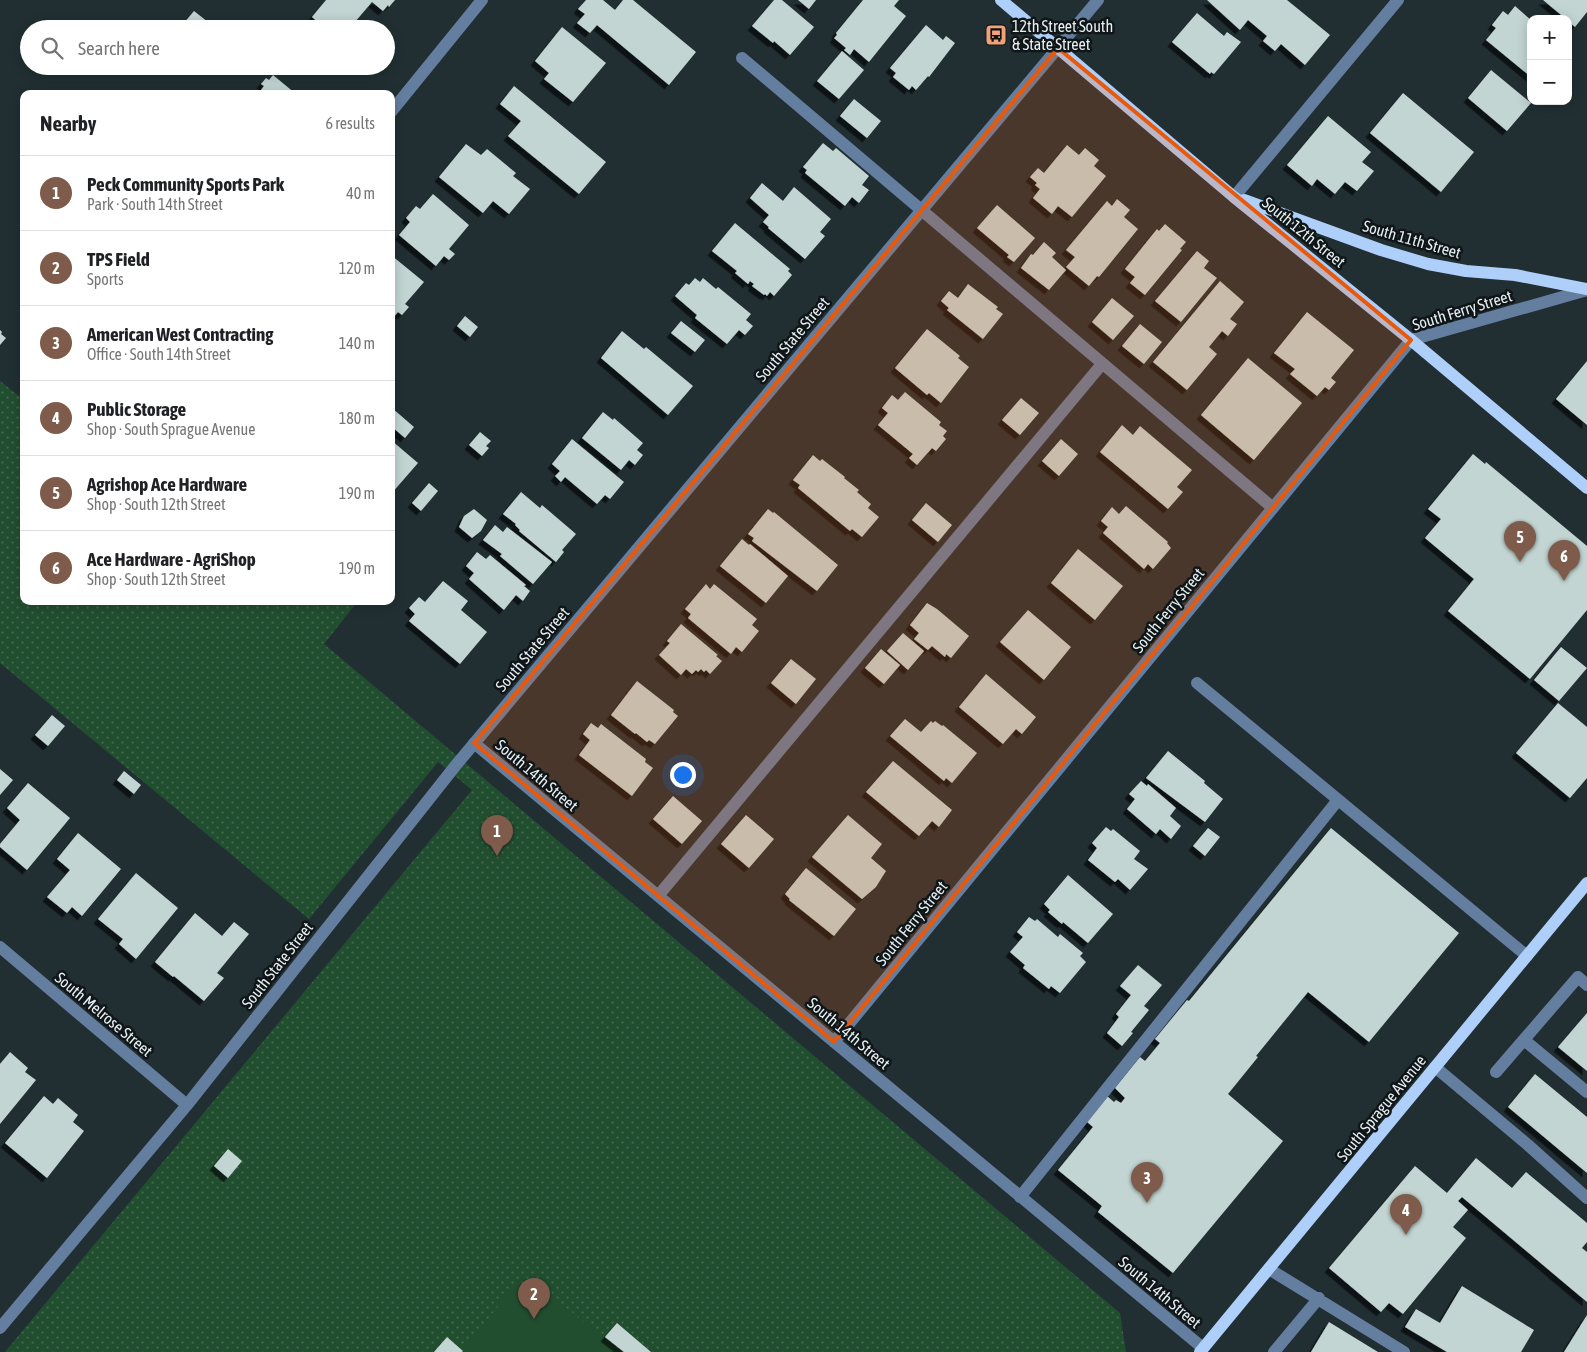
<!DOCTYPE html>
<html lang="en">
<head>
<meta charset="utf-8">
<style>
	body { margin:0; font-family:"Asap Condensed",sans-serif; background:#f2f2f2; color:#202124 }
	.controls { position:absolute; right:15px; top:15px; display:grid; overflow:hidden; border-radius:10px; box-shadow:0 2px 12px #0003 }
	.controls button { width:45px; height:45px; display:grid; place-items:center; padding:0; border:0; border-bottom:1px solid #e0e0e0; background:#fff; color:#202124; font:25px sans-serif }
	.you { position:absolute; left:682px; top:774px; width:18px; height:18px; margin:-12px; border:4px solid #fff; border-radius:50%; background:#1a73e8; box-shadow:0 0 0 8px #1a73e833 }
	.badge { display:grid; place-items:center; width:32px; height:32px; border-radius:50%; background:#7e5b4a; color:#fff; font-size:16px; font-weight:700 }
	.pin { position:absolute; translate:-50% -41px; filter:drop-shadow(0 1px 2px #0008) }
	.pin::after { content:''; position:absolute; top:26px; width:18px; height:15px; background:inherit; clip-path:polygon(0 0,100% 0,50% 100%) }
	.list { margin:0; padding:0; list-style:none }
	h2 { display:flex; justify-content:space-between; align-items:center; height:65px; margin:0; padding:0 20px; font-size:21px }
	h2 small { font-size:16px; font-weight:400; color:#757577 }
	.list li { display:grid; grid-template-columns:32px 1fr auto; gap:15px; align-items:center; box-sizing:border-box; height:75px; padding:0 20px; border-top:1px solid #e0e0e0 }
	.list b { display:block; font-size:19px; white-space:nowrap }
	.list p { margin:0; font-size:16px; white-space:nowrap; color:#757577 }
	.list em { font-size:16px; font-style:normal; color:#757577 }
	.icon { flex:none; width:28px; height:28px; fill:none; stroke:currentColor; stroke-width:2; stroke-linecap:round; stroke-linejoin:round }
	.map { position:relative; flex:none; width:1587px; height:1352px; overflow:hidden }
	.search { position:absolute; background:#fff; box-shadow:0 2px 12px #0003; left:20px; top:20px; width:375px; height:55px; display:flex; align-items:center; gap:12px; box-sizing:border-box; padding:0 18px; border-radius:28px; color:#757577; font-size:19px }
	.panel { position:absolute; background:#fff; box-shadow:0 2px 12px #0003; left:20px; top:90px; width:375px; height:515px; border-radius:10px }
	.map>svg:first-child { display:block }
	.park { fill:url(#park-dots) }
	.pitch { fill:#224e30 }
	.building { fill:#c2d5d2; filter:url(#shadow) }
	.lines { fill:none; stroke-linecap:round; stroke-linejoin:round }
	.minor { stroke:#647e9f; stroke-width:12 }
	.major { stroke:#aecff9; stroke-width:12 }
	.marked { fill:#e8590c; fill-opacity:0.2; stroke:#e8590c; stroke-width:4; stroke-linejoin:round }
	.labels { text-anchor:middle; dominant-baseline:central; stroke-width:5; stroke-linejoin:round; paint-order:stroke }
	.poi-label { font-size:16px; fill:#e6eff2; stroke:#101618; text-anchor:start }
	.street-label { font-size:16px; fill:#e6eff2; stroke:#101618 }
</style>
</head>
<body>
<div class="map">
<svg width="1587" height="1352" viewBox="0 0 1587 1352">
	<defs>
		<pattern id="park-dots" width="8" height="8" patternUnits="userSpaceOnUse" patternTransform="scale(1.25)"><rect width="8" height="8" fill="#224e30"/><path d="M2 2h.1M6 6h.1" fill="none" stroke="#42684e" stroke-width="1.8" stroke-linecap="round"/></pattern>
		<filter id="shadow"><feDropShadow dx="-4.5" dy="4.5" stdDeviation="0" flood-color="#0009"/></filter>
	</defs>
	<rect width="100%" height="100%" fill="#212f33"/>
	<!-- park -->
	<path class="park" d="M0 381 24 400V601H358L324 644 1120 1313 1126 1352H5L472 790 438 762 309 919 0 663Z"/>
	<!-- pitch -->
	<path class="pitch" d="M515 1286H540L619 1352H461Z"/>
	<!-- building -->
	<path class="building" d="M326 0H395L389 7 388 5 383 11 372 2 349 29H325L312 17Z
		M586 0H603L615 10 623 0H633L696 52 669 85 597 25 590 33 577 23 585 14 578 9Z
		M774 0H782L814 27 790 55 774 41 773 43 752 26Z
		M798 0H816L809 9Z
		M863 0H899L894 6 906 16 869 62 854 49 850 55 844 50 846 48 834 38 837 35 836 33Z
		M1207 0H1287L1330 35 1305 65 1281 44 1275 51 1263 41 1267 36 1248 20 1240 30Z
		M1543 0H1587V12L1575 27 1568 21V19H1566Z
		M1515 6 1531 20V77L1486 40 1496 28 1492 25 1503 11 1508 15Z
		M194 11 208 22 202 29H179Z
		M1197 13 1224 36 1227 32 1241 42 1214 74 1211 72 1210 74 1172 42Z
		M926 25 943 40 946 36 955 43 929 77 928 76 916 90 912 86 909 90 893 77 896 73 890 68Z
		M562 27 606 63 573 102 544 79 549 73 535 61Z
		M842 51 864 70 839 99 817 81Z
		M1491 70 1531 103 1507 131 1468 98Z
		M273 75 296 94H258L264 86 261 84 266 78 269 80Z
		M514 86 606 162 579 194 508 136 521 121 500 104Z
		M1403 93 1474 152 1441 192 1370 133Z
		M854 99 881 121 867 138 840 116Z
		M1328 116 1371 152 1362 162 1374 171 1357 191 1345 182 1335 194 1317 179 1312 186 1287 165Z
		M823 143 833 151 836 148 869 176 862 185 869 190 859 203 852 197 845 206 805 173 807 170 803 167Z
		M466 144 481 155 487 149 516 173 513 176 530 189 509 214 493 201 483 213 439 177Z
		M1067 145 1079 155 1085 148 1099 160 1094 166 1106 176 1072 217 1058 206 1052 214 1033 198 1040 189 1035 185 1037 183 1030 177 1038 168 1044 173Z
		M762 183 783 201 794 187 831 219 820 232 825 236 805 259 768 228 769 227 763 222 769 215 750 198Z
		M433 194 469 225 449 249 455 254 449 260 444 256 436 266 399 235 410 222 406 218 416 206 420 209Z
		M1117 199 1130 210 1124 217 1138 229 1099 277 1097 276 1089 286 1066 267 1075 257 1066 250 1107 201 1112 206Z
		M997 205 1035 238 1014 262 1007 257 1009 255 977 228Z
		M735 223 790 269 788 271 792 275 774 296 770 292 767 296 765 294 764 295 752 286 754 284 750 281 748 284 735 273 737 271 712 251Z
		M1165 224 1186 242 1180 249 1182 250 1145 295 1130 283 1135 277 1125 269 1157 229 1159 231Z
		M1044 242 1056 253 1052 257 1066 270 1049 290 1021 268 1031 254 1033 255Z
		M1197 251 1209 261 1204 268 1217 278 1181 322 1155 301Z
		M391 255 424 282 405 304 409 307 402 315 398 312 392 319Z
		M695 278 700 282 703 278 716 289 718 287 751 314 746 320 753 326 745 335 739 330 727 344 695 318 697 315 675 296 686 283 689 285Z
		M1220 281 1244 302 1230 319 1237 324 1228 336 1222 331 1209 347 1217 354 1187 390 1153 362Z
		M968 284 998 307 996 309 1003 314 983 339 947 310 949 308 941 301 949 291 958 298Z
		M1112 298 1134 316 1113 340 1092 322Z
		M1307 312 1354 350 1331 378 1336 382 1329 390 1325 387 1317 396 1290 374 1295 369 1274 353Z
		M465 316 478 327 470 337 457 326Z
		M681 321 705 340 695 352 671 333Z
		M1140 324 1162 342 1144 364 1122 346Z
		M927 329 960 356 958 358 969 367 941 403 929 393 927 395 895 368Z
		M0 330 2 332 1 334 6 338 0 345Z
		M622 331 644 349 646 347 693 386 668 415 601 358Z
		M1248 358 1302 403 1254 460 1201 415Z
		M1587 361V425L1556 399Z
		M905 392 941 422 939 425 947 431 943 436 946 439 936 451 932 448 917 465 909 458 913 454 878 425 888 413 882 408 892 395 898 400Z
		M1021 398 1039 413 1020 435 1002 420Z
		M392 408 414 427 405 438 391 426Z
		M603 412 613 420 614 418 643 443 637 450 643 455 635 465 629 460 621 470 582 438Z
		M1122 425 1133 435 1140 426 1192 470 1177 487 1183 492 1168 509 1100 452Z
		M480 432 491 441 486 446 489 448 482 456 469 445Z
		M572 439 624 482 610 499 605 495 597 504 565 477 561 482 555 476 560 471 552 464Z
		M1061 439 1078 454 1059 476 1042 461Z
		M391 440 418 463 391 494Z
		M1473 454 1485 464 1486 462 1587 546V610L1530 679 1448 611 1474 579 1425 538 1441 519 1428 509Z
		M813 455 820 461 822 459 845 477 844 478 859 490 857 492 871 504 868 508 879 517 862 537 852 529 850 531 798 488 800 485 793 480Z
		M429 483 438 491 421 511 412 503Z
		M521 492 540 508 542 505 576 534 562 550 564 552 556 562 519 531 520 530 515 525 516 524 503 514Z
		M926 503 952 525 938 542 912 520Z
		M1126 506 1168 542 1167 543 1171 548 1153 569 1148 564 1144 569 1103 533 1108 527 1101 521 1112 507 1119 514Z
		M474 509 487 520 481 531 472 538 459 527 464 516Z
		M768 509 773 513 774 512 838 565 817 591 752 541 754 538 748 534Z
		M495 525 503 532 507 527 552 562 533 584 500 556 502 554 483 540Z
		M742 539 749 545 750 544 788 576 766 603 720 566Z
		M1078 549 1123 586 1095 620 1051 583Z
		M477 552 486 559 490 555 526 585 524 586 530 591 523 601 516 595 504 610 469 579 474 573 466 566Z
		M443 581 468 601 461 610 487 632 460 664 409 621 415 614 409 608 419 597 425 602Z
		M706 584 710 589 714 584 757 619 752 625 759 631 742 652 736 647 731 654 688 618 691 614 685 609Z
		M927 603 937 609 969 636 951 658 946 654 945 657 932 646 928 650 914 639 919 633 910 625Z
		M1028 610 1071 647 1044 680 1000 642Z
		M681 624 718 655 716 656 722 661 710 674 706 670 704 672 701 669 698 672 696 670 692 674 686 669 681 675 659 655 670 643 667 641Z
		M903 633 924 651 908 670 887 651Z
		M1561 647 1587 668 1559 701 1534 680Z
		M881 649 900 665 884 684 865 668Z
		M791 659 816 679 796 704 771 683Z
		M986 674 1036 717 1022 734 1016 729 1003 744 959 707Z
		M637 681 674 710 673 712 678 716 655 744 649 740 647 742 636 733 635 734 611 715Z
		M1558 703 1587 727V778L1570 798 1516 753Z
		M52 715 65 726 48 746 35 735Z
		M905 719 921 732 931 721 933 723 935 721 942 726 943 725 977 753 952 783 946 778 944 781 890 736Z
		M591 723 598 728 601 724 646 759 645 762 653 768 632 796 579 755 590 740 583 734Z
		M1168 751 1205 781 1204 783 1223 799 1205 822 1146 778Z
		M893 761 952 810 939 827 932 821 919 836 866 792Z
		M0 769 13 780 0 795Z
		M124 771 141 785 134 794 117 780Z
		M1141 781 1147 786 1148 784 1176 808 1170 816 1181 826 1171 839 1160 829 1156 834 1127 809 1135 799 1129 794Z
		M28 783 70 818 27 870 0 847V844L20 820 7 808Z
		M673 796 702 821 682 844 653 819Z
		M746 815 774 839 749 868 721 844Z
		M848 815 882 844 871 858 886 871 876 887 862 899 812 857Z
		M1106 827 1111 831 1113 829 1140 851 1134 859 1148 869 1130 890 1118 879 1115 882 1088 860 1097 848 1092 843Z
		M1208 828 1220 837 1205 856 1193 846Z
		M1331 828 1459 933 1369 1042 1308 992 1256 1056 1258 1057 1228 1094 1283 1141 1173 1273 1098 1212 1102 1206 1058 1170 1093 1127 1086 1121 1107 1096 1114 1102 1116 1100 1121 1103 1125 1098 1115 1088 1140 1057 1145 1061 1160 1043 1155 1039 1187 1000 1189 1001Z
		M78 833 121 869 82 916 72 907 67 913 47 897 70 870 57 859Z
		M806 868 856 909 834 936 789 900 790 899 785 894Z
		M136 873 178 908 136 959 119 944 123 939 98 919Z
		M1068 875 1113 914 1088 943 1063 922 1062 924 1048 912 1050 910 1044 904Z
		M195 913 222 936 234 922 249 934 217 973 224 978 204 1001 174 976 173 977 155 962Z
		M1029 917 1035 921 1037 919 1058 937 1060 934 1083 953 1080 956 1086 962 1060 993 1051 986 1049 989 1023 968 1025 965 1010 952 1023 937 1017 932Z
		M1138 965 1162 985 1144 1006 1149 1010 1131 1032 1133 1033 1122 1046 1107 1033 1119 1017 1116 1014 1131 995 1120 986Z
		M1587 1013V1071L1558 1047Z
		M10 1052 28 1068 25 1072 36 1080 0 1124V1064Z
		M1535 1074 1587 1117V1173L1508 1107Z
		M44 1096 53 1104 58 1098 78 1115 73 1122 84 1131 47 1178 5 1143Z
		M228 1149 242 1161 228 1178 214 1166Z
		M1476 1158 1512 1188 1526 1172 1587 1223V1242L1582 1248 1587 1252V1302L1462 1197 1458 1201 1468 1210 1453 1227 1466 1238 1403 1314 1389 1303 1381 1312 1329 1268 1415 1166 1447 1193Z
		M1462 1286 1534 1330 1521 1352H1447L1405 1327 1416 1309 1440 1323Z
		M1587 1315V1352H1564Z
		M1329 1322 1378 1352H1311Z
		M617 1323 651 1352H624L605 1337Z
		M447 1337 463 1351 462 1352H434Z"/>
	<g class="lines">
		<!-- minor -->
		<path class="minor" d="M742 58 1273 508
			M391 112 482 0
			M1234 197 1398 0
			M1197 683 1527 956
			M474 743 1203 1348
			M658 896 1102 364
			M0 947 187 1105
			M1524 1040 1587 1092
			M834 1042 1411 340 1587 290
			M1435 1067 1528 1145 1587 1198
			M1496 1072 1578 977 1587 985
			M1020 1197 1338 800
			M1269 1269 1404 1352
			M0 1328 187 1105 456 765 1098 0
			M1274 1352 1319 1298"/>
		<!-- major -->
		<path class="major" d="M1001 0 1234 197 1411 340 1587 488
			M1244 200 1381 250 1428 264 1466 271 1515 275 1587 289
			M1200 1352 1587 883"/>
	</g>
	<!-- marked area -->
	<path class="marked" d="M1058 48 1411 340 834 1042 474 743Z"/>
	<!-- icons -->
	<defs>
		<g id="bus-square" transform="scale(1.125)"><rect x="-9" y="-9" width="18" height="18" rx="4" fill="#f0a279" stroke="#101618"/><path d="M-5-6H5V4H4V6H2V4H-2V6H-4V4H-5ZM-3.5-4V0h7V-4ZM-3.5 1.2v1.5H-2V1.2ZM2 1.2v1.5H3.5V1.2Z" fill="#111"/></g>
	</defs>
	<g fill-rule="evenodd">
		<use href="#bus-square" x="996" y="35"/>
	</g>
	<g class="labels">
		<!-- poi labels -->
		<g class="poi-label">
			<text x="1012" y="26">12th Street South<tspan x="1012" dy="18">&amp; State Street</tspan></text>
		</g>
		<!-- street labels -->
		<g class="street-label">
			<text transform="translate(1304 232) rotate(39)">South 12th Street</text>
			<text transform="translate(1412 239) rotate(16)">South 11th Street</text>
			<text transform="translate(1462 310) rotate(-17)">South Ferry Street</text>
			<text transform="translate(792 339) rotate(-50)">South State Street</text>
			<text transform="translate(1168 610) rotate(-51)">South Ferry Street</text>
			<text transform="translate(532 649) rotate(-50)">South State Street</text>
			<text transform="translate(537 775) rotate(40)">South 14th Street</text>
			<text transform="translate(911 923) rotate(-51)">South Ferry Street</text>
			<text transform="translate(277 965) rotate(-52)">South State Street</text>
			<text transform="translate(104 1014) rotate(40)">South Melrose Street</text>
			<text transform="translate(849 1033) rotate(40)">South 14th Street</text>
			<text transform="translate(1381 1108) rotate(-51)">South Sprague Avenue</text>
			<text transform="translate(1160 1292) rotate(40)">South 14th Street</text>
		</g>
	</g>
</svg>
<div class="controls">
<button>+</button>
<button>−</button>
</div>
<div class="you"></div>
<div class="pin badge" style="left:497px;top:856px">1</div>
<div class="pin badge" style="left:534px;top:1319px">2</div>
<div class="pin badge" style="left:1147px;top:1203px">3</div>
<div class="pin badge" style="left:1406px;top:1235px">4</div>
<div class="pin badge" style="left:1520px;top:562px">5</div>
<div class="pin badge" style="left:1564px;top:581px">6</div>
<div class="search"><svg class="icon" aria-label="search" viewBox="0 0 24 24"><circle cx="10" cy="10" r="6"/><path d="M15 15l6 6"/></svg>Search here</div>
<section class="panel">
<h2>Nearby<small>6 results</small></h2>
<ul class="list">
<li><span class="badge">1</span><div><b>Peck Community Sports Park</b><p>Park · South 14th Street</p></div><em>40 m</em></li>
<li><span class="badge">2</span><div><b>TPS Field</b><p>Sports</p></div><em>120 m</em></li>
<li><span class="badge">3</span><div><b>American West Contracting</b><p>Office · South 14th Street</p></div><em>140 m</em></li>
<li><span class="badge">4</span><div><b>Public Storage</b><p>Shop · South Sprague Avenue</p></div><em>180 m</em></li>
<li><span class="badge">5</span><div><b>Agrishop Ace Hardware</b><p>Shop · South 12th Street</p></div><em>190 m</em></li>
<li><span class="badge">6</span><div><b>Ace Hardware - AgriShop</b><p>Shop · South 12th Street</p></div><em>190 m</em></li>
</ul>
</section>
</div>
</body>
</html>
